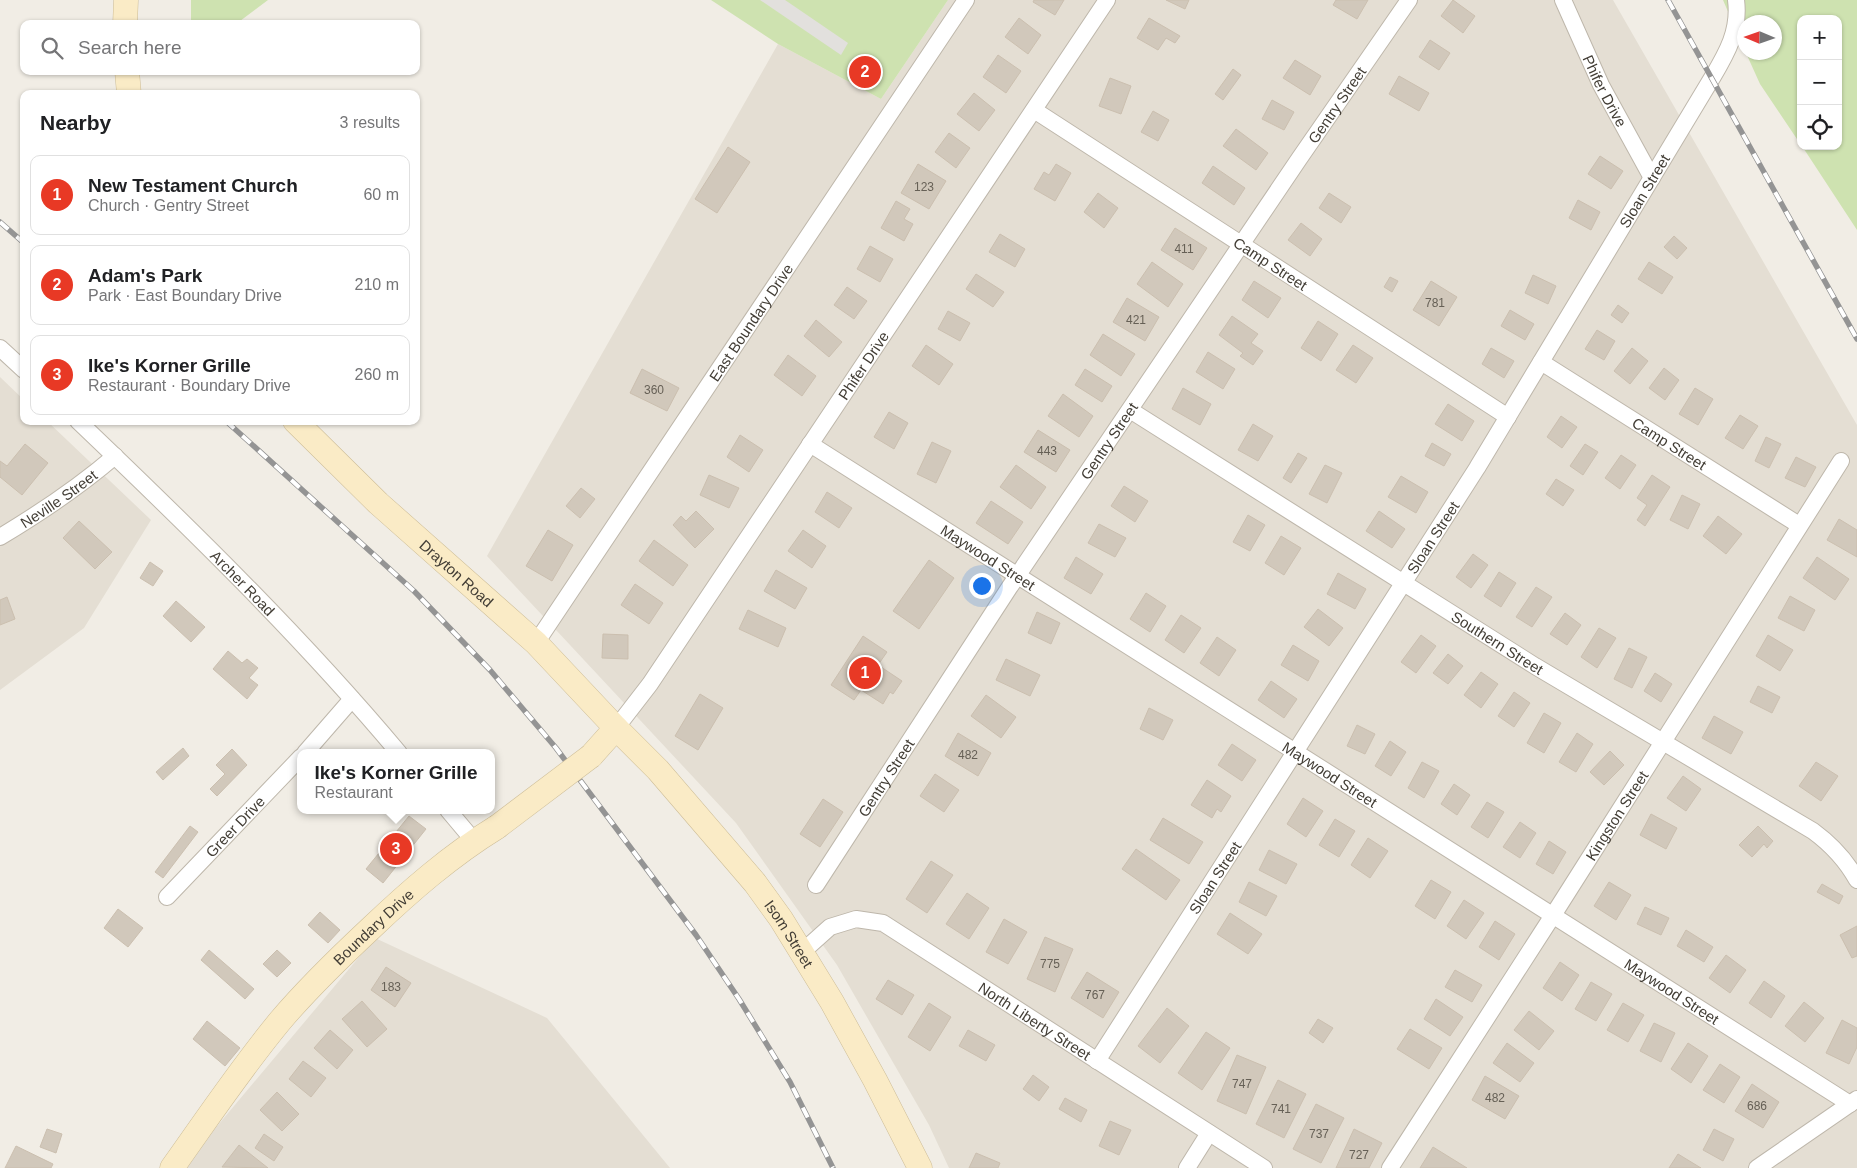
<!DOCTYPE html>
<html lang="en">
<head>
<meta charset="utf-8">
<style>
	body { margin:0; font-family:Arial,sans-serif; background:#f2f2f2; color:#202124 }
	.controls { position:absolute; right:15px; top:15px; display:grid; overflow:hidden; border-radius:10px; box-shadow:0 1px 4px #0004 }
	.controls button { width:45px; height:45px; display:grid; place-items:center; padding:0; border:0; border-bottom:1px solid #e0e0e0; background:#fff; color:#202124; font:25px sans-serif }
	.compass { position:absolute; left:1737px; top:15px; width:45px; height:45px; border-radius:50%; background:#fff; box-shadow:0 1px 4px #0004; rotate:272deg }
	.you { position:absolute; left:981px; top:585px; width:18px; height:18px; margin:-12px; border:4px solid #fff; border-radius:50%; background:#1a73e8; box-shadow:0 0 0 8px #1a73e833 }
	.badge { display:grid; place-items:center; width:32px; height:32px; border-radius:50%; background:#e83925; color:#fff; font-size:16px; font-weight:700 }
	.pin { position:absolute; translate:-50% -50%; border:2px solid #fff; box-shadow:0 1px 5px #0006 }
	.popup { position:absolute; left:297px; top:749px; width:198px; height:65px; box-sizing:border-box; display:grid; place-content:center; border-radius:10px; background:#fff; filter:drop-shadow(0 1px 4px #0005); font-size:16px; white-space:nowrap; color:#757577 }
	.popup b { font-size:19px; color:#202124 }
	.popup::after { content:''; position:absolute; left:50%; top:100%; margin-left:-10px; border:10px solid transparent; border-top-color:#fff }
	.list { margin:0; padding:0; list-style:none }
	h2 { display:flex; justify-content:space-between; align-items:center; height:65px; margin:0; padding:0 20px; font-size:21px }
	h2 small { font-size:16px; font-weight:400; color:#757577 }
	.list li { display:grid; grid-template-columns:32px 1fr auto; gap:15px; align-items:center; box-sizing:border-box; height:80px; margin:0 10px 10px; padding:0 10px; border:1px solid #e0e0e0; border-radius:10px }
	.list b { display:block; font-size:19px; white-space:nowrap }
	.list p { margin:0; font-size:16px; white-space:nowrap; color:#757577 }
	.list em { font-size:16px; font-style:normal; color:#757577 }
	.icon { flex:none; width:28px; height:28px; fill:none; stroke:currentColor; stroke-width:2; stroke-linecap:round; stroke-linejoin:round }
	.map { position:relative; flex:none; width:1857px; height:1168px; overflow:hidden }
	.search { position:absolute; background:#fff; box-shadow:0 1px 4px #0004; left:20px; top:20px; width:400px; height:55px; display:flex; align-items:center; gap:12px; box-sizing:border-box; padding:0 18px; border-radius:10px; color:#757577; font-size:19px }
	.panel { position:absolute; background:#fff; box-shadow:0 1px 4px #0004; left:20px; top:90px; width:400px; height:335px; border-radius:10px }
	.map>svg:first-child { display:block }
	.residential { fill:#e4ded3 }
	.green { fill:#cee2b0 }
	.parking { fill:#e2e0dd }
	.building { fill:#d1c8bb; stroke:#cbbfaf }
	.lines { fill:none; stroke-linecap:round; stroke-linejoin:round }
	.street-casing { stroke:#beb7ab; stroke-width:18 }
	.secondary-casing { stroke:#cdbd97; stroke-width:25 }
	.street { stroke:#fff; stroke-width:16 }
	.secondary { stroke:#faebc6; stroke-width:24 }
	.rail-casing { stroke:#949494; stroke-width:5.5 }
	.rail { stroke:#fff; stroke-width:4; stroke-dasharray:11; stroke-linecap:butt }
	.secondary-bridge-casing { stroke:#cdbd97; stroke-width:25; stroke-linecap:butt }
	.secondary-bridge { stroke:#faebc6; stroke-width:24 }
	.labels { text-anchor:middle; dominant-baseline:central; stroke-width:4.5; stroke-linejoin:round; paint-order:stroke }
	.number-label { font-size:12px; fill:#666056 }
	.street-label { font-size:15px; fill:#423d35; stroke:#fff }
</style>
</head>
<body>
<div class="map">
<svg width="1857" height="1168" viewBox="0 0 1857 1168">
	<rect width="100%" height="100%" fill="#f1ede5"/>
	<!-- residential -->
	<path class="residential" d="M948 0H1613L1857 425V1168H949L929 1125 837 965 736 823 487 556 778 44 881 99Z
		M0 377 24 400V421H47L151 520 84 628 0 690Z
		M375 938 547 1018 670 1168H182Z"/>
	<!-- green -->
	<path class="green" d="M191 0H268L236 24H191Z
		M711 0H948L881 99 778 44Z
		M1723 0H1857V230L1802 146H1838V19H1801V145L1760 84 1746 53 1774 52V22H1744V49Z"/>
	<!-- parking -->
	<path class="parking" d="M760 0H785L848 43 841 55Z"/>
	<!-- building -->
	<path class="building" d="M1034 0H1064L1055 15 1033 2Z
		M1166 0H1189L1185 9Z
		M1336 0H1368L1357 19 1333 5Z
		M1453 0 1475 16 1463 33 1441 16Z
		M1019 18 1041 35 1028 54 1005 37Z
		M1149 18 1180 36 1175 43 1166 38 1158 50 1137 38Z
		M1430 40 1450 53 1439 70 1419 57Z
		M998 55 1021 71 1006 93 983 77Z
		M1295 60 1321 76 1310 95 1283 78Z
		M1233 69 1241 75 1223 100 1215 94Z
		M1399 76 1429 93 1419 111 1389 94Z
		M1110 78 1131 86 1121 114 1099 106Z
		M974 93 995 110 979 131 957 114Z
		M1272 100 1294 112 1284 130 1262 119Z
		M1153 111 1169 120 1158 141 1141 132Z
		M1236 129 1268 153 1256 170 1223 146Z
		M949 133 970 148 956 168 935 152Z
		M728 147 750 162 717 213 695 199Z
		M1600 156 1623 171 1611 189 1588 174Z
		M918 164 946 181 929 209 901 193Z
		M1056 164 1071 173 1055 201 1034 189 1044 172 1049 175Z
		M1213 166 1245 188 1234 205 1202 183Z
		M1098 193 1118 208 1104 228 1084 212Z
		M1329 193 1351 207 1341 223 1319 208Z
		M1578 200 1600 212 1591 230 1569 218Z
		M896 201 910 209 904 219 913 224 904 241 881 228Z
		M1301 223 1322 239 1310 256 1288 240Z
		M1175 228 1207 248 1193 270 1161 250Z
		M1000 234 1025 249 1015 267 989 252Z
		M1674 236 1687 248 1677 259 1664 247Z
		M870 246 893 259 880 282 857 269Z
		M1152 262 1183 284 1168 307 1137 284Z
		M1649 262 1673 277 1662 294 1638 279Z
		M976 274 1004 292 993 307 966 289Z
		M1533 275 1556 286 1548 304 1525 293Z
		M1390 277 1398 281 1392 292 1384 287Z
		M1254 281 1281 298 1268 318 1242 300Z
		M1431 281 1457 297 1439 326 1413 310Z
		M847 287 867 301 854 319 834 305Z
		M1127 298 1159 317 1145 341 1113 322Z
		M1618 305 1629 313 1622 323 1611 315Z
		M1510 310 1534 324 1525 340 1501 326Z
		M948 311 970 323 960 341 938 329Z
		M1232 316 1258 334 1251 343 1263 351 1253 365 1240 356 1243 353 1219 335Z
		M816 320 842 342 829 357 804 336Z
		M1318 321 1338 334 1321 361 1301 348Z
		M1597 330 1615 341 1604 360 1585 349Z
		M1103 334 1135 354 1121 376 1090 355Z
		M926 345 953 364 939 385 912 366Z
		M1353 345 1373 358 1356 383 1336 370Z
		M1491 348 1514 361 1504 378 1482 364Z
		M1632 348 1648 361 1630 384 1614 371Z
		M1208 352 1235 369 1223 389 1196 372Z
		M788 355 816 376 802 396 774 375Z
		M1664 368 1679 380 1665 400 1649 388Z
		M642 369 679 388 667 411 630 393Z
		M1085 369 1112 386 1102 402 1075 385Z
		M1183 388 1211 404 1200 425 1172 409Z
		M1695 388 1713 399 1698 425 1679 414Z
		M1063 394 1093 416 1079 437 1048 416Z
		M1448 404 1474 421 1462 441 1435 424Z
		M889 412 908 423 894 449 874 437Z
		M1740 415 1758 426 1743 449 1725 438Z
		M1561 416 1577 427 1562 448 1547 437Z
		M1253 424 1273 436 1258 461 1238 450Z
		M1038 430 1070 450 1056 472 1024 452Z
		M740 435 763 450 749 472 727 457Z
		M1766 437 1781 444 1769 468 1755 461Z
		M932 442 951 451 936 483 917 474Z
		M1432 443 1451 454 1444 466 1425 456Z
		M25 444 48 463 22 495 0 477V461L7 466Z
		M1585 444 1598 452 1583 475 1570 466Z
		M1298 453 1307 458 1291 483 1283 478Z
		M1621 455 1636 465 1620 489 1605 478Z
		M1796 457 1816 467 1805 487 1785 478Z
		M1016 465 1046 487 1031 509 1000 487Z
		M1325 465 1342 473 1327 503 1309 494Z
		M709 475 739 488 729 508 700 495Z
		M1652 475 1670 487 1645 526 1637 520 1647 505 1637 498Z
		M1401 476 1428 492 1416 513 1388 497Z
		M1556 479 1574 490 1563 506 1546 494Z
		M1124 486 1148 501 1135 522 1111 506Z
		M581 488 595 499 580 518 566 506Z
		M827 492 852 508 839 528 815 512Z
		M1682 495 1700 504 1688 529 1670 520Z
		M991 501 1023 522 1008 544 976 523Z
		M696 511 714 529 695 548 673 525 681 516 686 521Z
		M1379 511 1405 529 1392 548 1366 531Z
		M1248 515 1265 525 1250 551 1233 542Z
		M1718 516 1742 534 1726 554 1703 536Z
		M1839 519 1857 530V557L1827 540Z
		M79 521 112 552 95 569 63 538Z
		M1099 524 1126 538 1115 557 1088 543Z
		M548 530 573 545 552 581 526 566Z
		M803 530 826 546 812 568 788 551Z
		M1281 536 1301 548 1284 575 1265 563Z
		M654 540 688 565 673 586 639 561Z
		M1473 554 1488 565 1471 588 1456 577Z
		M1076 557 1103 574 1091 594 1064 578Z
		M1817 557 1849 579 1835 600 1803 578Z
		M929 560 954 578 919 629 893 611Z
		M150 562 163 571 153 586 140 578Z
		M776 570 807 588 795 609 764 591Z
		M1499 572 1516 583 1501 607 1484 596Z
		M1338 573 1366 589 1355 609 1327 594Z
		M635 584 663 603 649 624 621 605Z
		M1536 587 1552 597 1532 627 1516 617Z
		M1146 593 1166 606 1150 632 1130 619Z
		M1790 596 1815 610 1804 631 1778 618Z
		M7 597 15 619 0 625V600Z
		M176 601 205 627 191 642 163 616Z
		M1318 609 1343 628 1329 646 1304 627Z
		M748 610 786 628 778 647 739 629Z
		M1037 612 1060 623 1051 644 1028 633Z
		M1565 613 1581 625 1567 645 1550 634Z
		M1181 615 1201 628 1184 653 1165 640Z
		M1599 628 1616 638 1597 668 1581 657Z
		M603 634 628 635V659L602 658Z
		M1421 635 1436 646 1416 673 1401 662Z
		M1768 635 1793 650 1780 671 1756 656Z
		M863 636 887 652 878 665 902 681 893 694 890 692 883 704 861 690 854 700 831 685Z
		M1217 637 1236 650 1219 676 1200 663Z
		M1293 645 1319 661 1308 681 1281 665Z
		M1629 648 1647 657 1632 688 1614 679Z
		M228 651 242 663 247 659 258 668 249 678 258 685 247 699 213 669Z
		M1448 654 1463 666 1448 684 1433 673Z
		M1006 659 1040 675 1030 696 996 680Z
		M1481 672 1498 684 1481 708 1464 695Z
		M1655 673 1672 684 1661 702 1644 691Z
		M1271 681 1297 699 1284 718 1258 700Z
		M1758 686 1780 697 1772 713 1750 702Z
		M1514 692 1530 703 1514 727 1498 716Z
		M700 694 723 708 698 750 675 736Z
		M986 695 1016 717 1001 738 971 716Z
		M1149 708 1173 720 1163 740 1140 729Z
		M1544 713 1561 723 1544 753 1527 743Z
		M1714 716 1743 732 1731 754 1702 738Z
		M1357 725 1375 734 1365 754 1347 746Z
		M958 733 991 753 978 776 945 756Z
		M1577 733 1593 744 1576 772 1559 762Z
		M1390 741 1406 752 1391 776 1375 766Z
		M1232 744 1256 760 1242 781 1218 765Z
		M183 748 189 756 163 780 156 772Z
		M232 749 247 765 217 796 210 789 225 774 216 765Z
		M1610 751 1624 765 1604 785 1590 772Z
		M1422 762 1439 771 1424 798 1408 788Z
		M1816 762 1838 776 1821 801 1799 786Z
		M935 774 959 790 944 812 920 796Z
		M1683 776 1701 789 1686 811 1667 798Z
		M1207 780 1231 796 1221 812 1217 809 1212 818 1191 805Z
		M1454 784 1470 795 1457 815 1441 804Z
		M1303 798 1323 811 1306 837 1287 824Z
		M823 799 843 812 820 847 800 834Z
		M1487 802 1504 812 1488 838 1471 827Z
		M1651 814 1677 828 1666 849 1640 835Z
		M409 816 426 829 383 883 366 869Z
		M1163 818 1203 842 1189 864 1150 840Z
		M1335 819 1355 831 1339 857 1319 845Z
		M1520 822 1536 833 1520 858 1503 847Z
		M190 826 198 832 163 878 155 872Z
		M1758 826 1773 841 1767 848 1764 844 1752 857 1739 845Z
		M1368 838 1388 851 1370 878 1351 865Z
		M1549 841 1566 852 1553 874 1536 864Z
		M1136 849 1180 880 1166 900 1122 869Z
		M1269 850 1297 864 1286 884 1259 870Z
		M931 861 953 875 927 913 906 899Z
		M1431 880 1451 892 1435 919 1415 906Z
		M1249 882 1277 896 1266 916 1239 902Z
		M1609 882 1631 895 1616 920 1594 906Z
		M1822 884 1843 896 1839 904 1817 892Z
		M967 893 989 908 969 939 946 924Z
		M1464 900 1484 913 1466 939 1447 926Z
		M1645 907 1669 918 1661 935 1637 924Z
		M118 909 143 928 128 947 104 928Z
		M320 912 340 930 328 943 308 925Z
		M1230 913 1262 934 1248 954 1217 934Z
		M1004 919 1027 932 1008 964 986 952Z
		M1495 921 1515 934 1499 960 1479 947Z
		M1857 926V956L1852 958 1840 935Z
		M1686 930 1713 947 1704 962 1677 946Z
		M1045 937 1073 949 1055 992 1027 979Z
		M209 950 254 989 245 999 201 960Z
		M277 950 291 963 277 977 263 964Z
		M1726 955 1746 970 1730 993 1709 978Z
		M1560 962 1579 975 1562 1001 1543 988Z
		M386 967 411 983 395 1007 371 990Z
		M1455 970 1482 985 1472 1002 1445 987Z
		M1087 972 1119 992 1103 1018 1071 998Z
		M888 980 914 995 902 1015 876 999Z
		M1764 981 1785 996 1771 1018 1749 1003Z
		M1591 982 1612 994 1596 1021 1575 1009Z
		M1436 999 1463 1017 1450 1036 1424 1019Z
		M362 1001 387 1029 367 1047 342 1019Z
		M1804 1002 1824 1018 1805 1042 1785 1026Z
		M929 1003 951 1017 930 1051 908 1037Z
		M1623 1003 1644 1015 1628 1042 1607 1030Z
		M1167 1008 1189 1026 1160 1063 1138 1046Z
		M1529 1011 1554 1031 1539 1050 1514 1030Z
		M1318 1019 1333 1028 1323 1043 1309 1033Z
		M1842 1020 1857 1028V1047L1849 1064 1826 1053Z
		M207 1021 240 1048 225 1066 193 1039Z
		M1654 1023 1675 1033 1661 1062 1640 1051Z
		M1410 1029 1442 1048 1429 1069 1397 1049Z
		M330 1030 353 1050 337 1069 314 1048Z
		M968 1030 995 1045 986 1061 959 1046Z
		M1206 1032 1230 1048 1202 1090 1178 1073Z
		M1507 1043 1534 1063 1520 1082 1493 1063Z
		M1688 1043 1708 1056 1691 1083 1671 1069Z
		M1237 1055 1266 1067 1246 1114 1217 1101Z
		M303 1061 326 1078 311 1097 289 1079Z
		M1720 1064 1740 1077 1724 1103 1703 1090Z
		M1033 1075 1049 1087 1039 1101 1023 1089Z
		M1485 1076 1519 1096 1505 1119 1472 1100Z
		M1278 1080 1306 1094 1284 1138 1256 1124Z
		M1752 1084 1779 1102 1763 1128 1735 1111Z
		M277 1092 299 1114 282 1131 260 1110Z
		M1065 1098 1087 1110 1081 1122 1059 1109Z
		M1316 1104 1344 1118 1321 1163 1293 1149Z
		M1110 1121 1131 1130 1119 1155 1099 1146Z
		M47 1129 62 1134 56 1153 40 1147Z
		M1354 1129 1382 1143 1369 1168H1336Z
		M1714 1129 1734 1139 1723 1161 1703 1150Z
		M264 1134 283 1147 274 1161 255 1148Z
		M239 1145 268 1168 222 1167Z
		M16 1146 53 1164 51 1168H5Z
		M1433 1147 1467 1168H1420Z
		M976 1153 1000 1163 998 1168H969Z
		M1678 1154 1701 1168H1669Z"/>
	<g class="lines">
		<!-- street casing -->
		<g class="street-casing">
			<g id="street">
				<path id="s1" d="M1563 0 1601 85 1652 178"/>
				<path id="s2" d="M1034 110 1508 417"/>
				<path d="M0 348 24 370"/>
				<path id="s3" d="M1541 362 1799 525"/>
				<path id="s4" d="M1130 410 1535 666 1813 831C1832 845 1846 860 1857 880"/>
				<path id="s5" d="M78 421C189 527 300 635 399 753"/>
				<path id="s6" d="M810 444 1850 1104"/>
				<path id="s7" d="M0 537C40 513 79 487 115 456"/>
				<path id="s8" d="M536 643 966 0"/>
				<path id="s9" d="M616 728 650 684 1107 0"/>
				<path d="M305 753 352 699"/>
				<path d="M448 810 474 841"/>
				<path id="s10" d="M816 885 1009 588 1299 159 1409 0"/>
				<path id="s11" d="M167 897 301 757"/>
				<path id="s12" d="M801 953 830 927 856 919 883 923 1264 1168"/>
				<path id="s13" d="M1097 1061 1477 468 1712 78C1727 53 1740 30 1736 0"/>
				<path d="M1187 1168 1209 1133"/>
				<path id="s14" d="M1390 1168 1557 909 1841 461"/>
				<path d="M1757 1168 1857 1099"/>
			</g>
		</g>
		<!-- secondary casing -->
		<g class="secondary-casing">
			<g id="secondary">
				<path d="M125 24 126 0"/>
				<path d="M127 71 129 94"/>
				<path id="s15" d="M295 421 378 503 536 643 616 728 658 770 755 883 781 919 832 1002 875 1080 920 1168"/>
				<path d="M591 756 616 728"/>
				<path id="s16" d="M172 1168C207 1119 241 1068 280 1021 308 988 339 958 370 929 410 891 450 856 497 827"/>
			</g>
		</g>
		<!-- street -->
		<use href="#street" class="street"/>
		<!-- secondary -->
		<use href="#secondary" class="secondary"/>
		<!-- rail casing -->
		<g class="rail-casing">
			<path id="rail" d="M1668 0 1857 339
				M0 222 24 243
				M226 421 414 591 490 670 556 748 696 935 739 999 790 1082 833 1168"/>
		</g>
		<!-- rail -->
		<use href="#rail" class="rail"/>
		<!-- secondary-bridge casing -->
		<g class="secondary-bridge-casing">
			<path id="secondary-bridge" d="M497 827 591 756"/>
		</g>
		<!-- secondary-bridge -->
		<use href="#secondary-bridge" class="secondary-bridge"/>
	</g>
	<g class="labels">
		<!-- number labels -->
		<g class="number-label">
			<text x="924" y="187">123</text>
			<text x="1184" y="249">411</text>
			<text x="1435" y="303">781</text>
			<text x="1136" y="320">421</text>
			<text x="654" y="390">360</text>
			<text x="1047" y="451">443</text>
			<text x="968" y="755">482</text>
			<text x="1050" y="964">775</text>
			<text x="391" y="987">183</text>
			<text x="1095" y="995">767</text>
			<text x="1242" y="1084">747</text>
			<text x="1495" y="1098">482</text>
			<text x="1757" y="1106">686</text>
			<text x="1281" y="1109">741</text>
			<text x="1319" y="1134">737</text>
			<text x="1359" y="1155">727</text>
		</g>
		<!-- street labels -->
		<g class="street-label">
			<text stroke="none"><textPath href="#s1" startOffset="100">Phifer Drive</textPath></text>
			<text stroke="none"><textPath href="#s10" startOffset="938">Gentry Street</textPath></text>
			<text stroke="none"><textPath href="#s13" startOffset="1028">Sloan Street</textPath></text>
			<text stroke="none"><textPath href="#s2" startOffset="282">Camp Street</textPath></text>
			<text stroke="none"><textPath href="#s8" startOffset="386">East Boundary Drive</textPath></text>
			<text stroke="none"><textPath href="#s9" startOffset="439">Phifer Drive</textPath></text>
			<text stroke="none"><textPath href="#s10" startOffset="532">Gentry Street</textPath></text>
			<text stroke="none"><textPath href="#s3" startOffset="152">Camp Street</textPath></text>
			<text stroke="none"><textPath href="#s7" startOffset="70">Neville Street</textPath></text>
			<text stroke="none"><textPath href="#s13" startOffset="622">Sloan Street</textPath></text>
			<text stroke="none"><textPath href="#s6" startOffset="211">Maywood Street</textPath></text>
			<text stroke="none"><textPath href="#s15" startOffset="222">Drayton Road</textPath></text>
			<text stroke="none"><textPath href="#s5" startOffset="231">Archer Road</textPath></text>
			<text stroke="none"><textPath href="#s4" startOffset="435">Southern Street</textPath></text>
			<text stroke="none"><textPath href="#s6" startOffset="616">Maywood Street</textPath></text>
			<text stroke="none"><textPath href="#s10" startOffset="128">Gentry Street</textPath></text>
			<text stroke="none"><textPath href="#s14" startOffset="419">Kingston Street</textPath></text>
			<text stroke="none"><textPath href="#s11" startOffset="98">Greer Drive</textPath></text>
			<text stroke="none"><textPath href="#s13" startOffset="218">Sloan Street</textPath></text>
			<text stroke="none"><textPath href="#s16" startOffset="315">Boundary Drive</textPath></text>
			<text stroke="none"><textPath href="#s15" startOffset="714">Isom Street</textPath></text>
			<text stroke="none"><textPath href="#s6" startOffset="1021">Maywood Street</textPath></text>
			<text stroke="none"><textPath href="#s12" startOffset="274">North Liberty Street</textPath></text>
		</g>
	</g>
</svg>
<div class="controls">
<button>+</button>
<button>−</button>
<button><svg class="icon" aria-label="locate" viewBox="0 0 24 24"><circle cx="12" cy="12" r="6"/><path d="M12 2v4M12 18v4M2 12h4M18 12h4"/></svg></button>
</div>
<svg class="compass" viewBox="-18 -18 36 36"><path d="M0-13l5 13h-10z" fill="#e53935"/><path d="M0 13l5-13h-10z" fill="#757577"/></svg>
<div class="you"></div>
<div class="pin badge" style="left:865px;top:673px">1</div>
<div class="pin badge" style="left:865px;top:72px">2</div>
<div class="pin badge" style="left:396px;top:849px">3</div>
<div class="popup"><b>Ike's Korner Grille</b>Restaurant</div>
<div class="search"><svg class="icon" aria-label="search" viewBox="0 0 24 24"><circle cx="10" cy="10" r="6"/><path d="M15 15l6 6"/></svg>Search here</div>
<section class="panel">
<h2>Nearby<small>3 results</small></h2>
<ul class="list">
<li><span class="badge">1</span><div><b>New Testament Church</b><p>Church · Gentry Street</p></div><em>60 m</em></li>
<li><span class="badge">2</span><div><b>Adam's Park</b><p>Park · East Boundary Drive</p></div><em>210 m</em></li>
<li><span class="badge">3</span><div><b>Ike's Korner Grille</b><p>Restaurant · Boundary Drive</p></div><em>260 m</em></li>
</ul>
</section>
</div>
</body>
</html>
